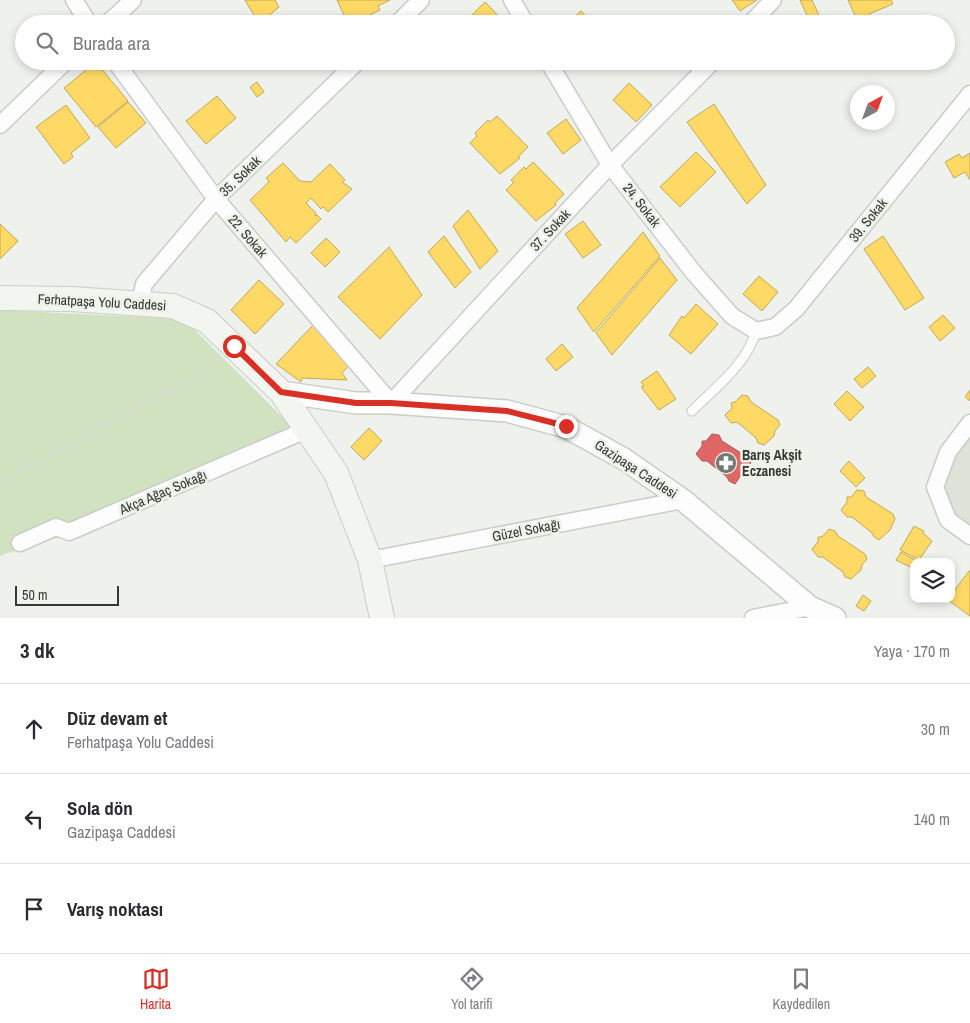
<!DOCTYPE html>
<html lang="tr">
<head>
<meta charset="utf-8">
<style>
	body { margin:0; font-family:"Archivo Narrow",sans-serif; background:#f7f7f7; color:#2b2b33 }
	.controls { position:absolute; right:15px; bottom:15px; display:grid; overflow:hidden; border-radius:10px; box-shadow:0 2px 8px #0003 }
	.controls button { width:45px; height:45px; display:grid; place-items:center; padding:0; border:0; border-bottom:1px solid #e1e1e2; background:#fff; color:#2b2b33; font:25px sans-serif }
	.compass { position:absolute; left:850px; top:85px; width:45px; height:45px; border-radius:50%; background:#fff; box-shadow:0 2px 8px #0003; rotate:41deg }
	.scale { position:absolute; left:15px; bottom:12px; width:104px; box-sizing:border-box; padding-left:5px; border:2px solid #353734; border-top:0; font-size:14px; line-height:18px; white-space:nowrap; color:#353734; -webkit-text-stroke:4px #eef3ea; paint-order:stroke }
	.stop { position:absolute; width:15px; height:15px; margin:-11px; border:4px solid #d93025; border-radius:50%; background:#fff }
	.stop.end { background:#d93025; border-color:#fff; box-shadow:0 1px 5px #0008 }
	.list { margin:0; padding:0; list-style:none }
	h2 { display:flex; justify-content:space-between; align-items:center; height:65px; margin:0; padding:0 20px; font-size:21px }
	h2 small { font-size:16px; font-weight:400; color:#7c7c81 }
	.list li { display:grid; grid-template-columns:32px 1fr auto; gap:15px; align-items:center; box-sizing:border-box; height:90px; padding:0 20px; border-top:1px solid #e1e1e2 }
	.list b { display:block; font-size:19px; white-space:nowrap }
	.list p { margin:0; font-size:16px; white-space:nowrap; color:#7c7c81 }
	.list em { font-size:16px; font-style:normal; color:#7c7c81 }
	.icon { flex:none; width:28px; height:28px; fill:none; stroke:currentColor; stroke-width:2; stroke-linecap:round; stroke-linejoin:round }
	.map { position:relative; flex:none; width:970px; height:618px; overflow:hidden }
	.search { position:absolute; background:#fff; box-shadow:0 2px 8px #0003; left:15px; right:15px; top:15px; height:55px; display:flex; align-items:center; gap:12px; box-sizing:border-box; padding:0 18px; border-radius:28px; color:#7c7c81; font-size:19px }
	.sheet { height:335px; background:#fff }
	nav { display:flex; justify-content:space-around; align-items:center; box-sizing:border-box; height:70px; border-top:1px solid #e1e1e2; background:#fff; font-size:14px; color:#7c7c81 }
	nav a { display:grid; justify-items:center; gap:2px }
	nav .on { color:#d93025 }
	.map>svg:first-child { display:block }
	.built { fill:#dee3d9 }
	.green { fill:#d1e2c1 }
	.homes { fill:#ffd966; stroke:#c2a857 }
	.shops { fill:#e06666; stroke:#ad5857 }
	.lines { fill:none; stroke-linecap:round; stroke-linejoin:round }
	.service-casing { stroke:#caccc9; stroke-width:11 }
	.minor-casing { stroke:#caccc9; stroke-width:19 }
	.tertiary-casing { stroke:#caccc9; stroke-width:24 }
	.secondary-casing { stroke:#caccc9; stroke-width:26 }
	.path { stroke:#dadad9; stroke-width:2.5; stroke-dasharray:4 2.5; stroke-linecap:butt }
	.service { stroke:#fcfdfc; stroke-width:9 }
	.minor { stroke:#fcfdfc; stroke-width:16 }
	.tertiary { stroke:#fcfdfc; stroke-width:21 }
	.secondary { stroke:#f3f5f0; stroke-width:24 }
	.route { stroke:#d93025; stroke-width:6 }
	.labels { text-anchor:middle; dominant-baseline:central; stroke-width:5; stroke-linejoin:round; paint-order:stroke }
	.street-label { font-size:14px; fill:#353734; stroke:#eef3ea }
	.poi-label { font-size:14px; font-weight:bold; fill:#353734; stroke:#eef3ea; text-anchor:start }
</style>
</head>
<body>
<div class="map">
<svg width="970" height="618" viewBox="0 0 970 618">
	<rect width="100%" height="100%" fill="#eef1ec"/>
	<!-- built -->
	<path class="built" d="M970 416V542L947 525 929 497 937 459Z"/>
	<!-- green -->
	<path class="green" d="M0 310 180 319 196 331 291 426 285 436 70 522H49L13 537 17 551 0 555Z"/>
	<!-- homes -->
	<path class="homes" d="M245 0H275L279 7 259 24Z
		M337 0H390L378 6 380 10 366 17 368 22 365 24H348Z
		M732 0H757L740 11Z
		M800 0H812L823 24H811Z
		M848 0H891L893 4 869 14 872 18 859 24Z
		M485 2 506 24H463Z
		M581 11 593 24H566Z
		M494 61H511L501 68Z
		M96 62 128 101 96 127 64 88Z
		M257 82 264 92 257 97 250 87Z
		M629 83 652 105 636 122 613 100Z
		M217 96 236 118 206 144 186 121Z
		M128 102 146 123 116 148 98 127Z
		M714 104 766 185 747 204 687 122Z
		M66 105 90 138 71 153 73 157 64 164 36 127Z
		M497 116 528 147 518 157 520 158 500 174 470 143 477 136 475 133 488 120 490 122Z
		M566 119 581 140 563 154 547 133Z
		M696 152 716 172 680 207 660 187Z
		M970 153V180L965 172 954 178 945 162 959 154 962 158Z
		M533 162 564 194 555 203 556 205 536 221 506 190 514 182 511 180 524 167 526 169Z
		M283 163 300 181 311 182 330 164 345 180 342 182 352 189 328 212 323 207 321 209 311 198 306 203 316 213 315 216 317 215 321 219 296 243 290 237 286 242 250 200 266 185 269 181 266 178Z
		M468 210 498 251 480 269 453 226Z
		M583 221 601 245 583 258 565 234Z
		M0 224 18 241 0 259Z
		M643 232 660 256 594 332 577 308Z
		M444 236 471 272 455 288 428 252Z
		M883 236 924 298 905 310 864 249Z
		M326 238 340 252 325 267 311 253Z
		M389 247 422 295 380 339 338 297Z
		M660 258 677 280 612 355 596 333Z
		M759 276 778 292 762 311 743 294Z
		M259 280 284 304 255 334 231 310Z
		M696 304 718 324 691 354 669 335 682 316 684 318Z
		M943 315 955 328 940 341 929 327Z
		M316 322 352 362 342 373 347 380 302 378 301 382 276 364Z
		M562 344 573 357 556 371 546 359Z
		M868 367 876 376 862 388 854 379Z
		M657 371 676 399 659 410 641 387 644 386 641 382Z
		M970 390V401L965 397Z
		M847 391 864 407 850 421 834 404Z
		M742 395 748 396 751 402 778 420 780 425 775 431 774 436 764 445 758 443 756 438 737 422 731 423 725 415 732 408 731 403 735 402Z
		M369 428 382 441 364 460 351 447Z
		M849 461 865 478 856 487 840 471Z
		M857 490 864 491 866 497 893 514 895 519 890 530 879 540 874 537 872 533 852 517H847L841 510 847 502V497H851Z
		M914 526 924 531 923 533 932 541 919 560 900 550Z
		M829 529 835 531 838 536 865 554 867 559 862 565 861 570 851 579 845 577 843 572 823 557H818L812 549 818 542V537H822Z
		M901 552 918 562H914V569L896 560Z
		M969 571H970V616L948 600 951 599V595Z
		M863 595 871 601 864 611 856 606Z"/>
	<!-- shops -->
	<path class="shops" d="M712 434 719 435 722 441 749 458 751 463 745 469V474L741 475 735 484 729 481 727 477 707 461H702L696 454 702 446V441H706Z"/>
	<g class="lines">
		<!-- service casing -->
		<g class="service-casing">
			<path id="service" d="M692 411C715 388 747 364 756 331"/>
		</g>
		<!-- minor casing -->
		<g class="minor-casing">
			<path id="minor" d="M74 0 89 24
				M512 0 526 24
				M107 24 133 0
				M397 24 421 0
				M750 24 773 0
				M115 61 216 199 391 403 610 165 713 61
				M548 61 610 165 694 273 732 316 756 331 775 327 796 309 970 94
				M0 125 66 61
				M140 304 144 284 216 199 358 61
				M970 423 948 452 935 487 948 520 970 536
				M20 543 56 527 69 532 306 430
				M370 560 683 500
				M753 618 810 607"/>
		</g>
		<!-- tertiary casing -->
		<g class="tertiary-casing">
			<path id="tertiary" d="M281 392 356 403H391L507 411 566 427 624 459 683 500 810 607 835 618"/>
		</g>
		<!-- secondary casing -->
		<g class="secondary-casing">
			<path id="secondary" d="M0 298 72 299 173 306 207 321 281 392 336 473 370 560 382 618"/>
		</g>
		<!-- path -->
		<path class="path" d="M0 482 203 373 219 359
			M0 555 8 551"/>
		<!-- service -->
		<use href="#service" class="service"/>
		<!-- minor -->
		<use href="#minor" class="minor"/>
		<!-- tertiary -->
		<use href="#tertiary" class="tertiary"/>
		<!-- secondary -->
		<use href="#secondary" class="secondary"/>
	</g>
	<g class="lines">
		<!-- route -->
		<path class="route" d="M234 346 281 392 356 403H391L507 411 566 426"/>
	</g>
	<!-- icons -->
	<defs>
		<g id="pharmacy-disc" transform="scale(1.125)"><circle r="9.5" fill="#767874" stroke="#eef3ea"/><path d="M-2-6h4v4h4v4h-4v4h-4v-4h-4v-4h4Z" fill="#fff"/></g>
	</defs>
	<g fill-rule="evenodd">
		<use href="#pharmacy-disc" x="726" y="463"/>
	</g>
	<g class="labels">
		<!-- street labels -->
		<g class="street-label">
			<text transform="translate(240 176) rotate(-44)">35. Sokak</text>
			<text transform="translate(642 205) rotate(52)">24. Sokak</text>
			<text transform="translate(868 220) rotate(-51)">39. Sokak</text>
			<text transform="translate(550 230) rotate(-47)">37. Sokak</text>
			<text transform="translate(248 236) rotate(49)">22. Sokak</text>
			<text transform="translate(102 302) rotate(3)">Ferhatpaşa Yolu Caddesi</text>
			<text transform="translate(636 469) rotate(33)">Gazipaşa Caddesi</text>
			<text transform="translate(163 492) rotate(-23)">Akça Ağaç Sokağı</text>
			<text transform="translate(526 530) rotate(-11)">Güzel Sokağı</text>
		</g>
		<!-- poi labels -->
		<g class="poi-label">
			<text x="742" y="455">Barış Akşit<tspan x="742" dy="16">Eczanesi</tspan></text>
		</g>
	</g>
</svg>
<div class="controls">
<button><svg class="icon" aria-label="layers" viewBox="0 0 24 24"><path d="M12 4l9 5-9 5-9-5zM3 14l9 5 9-5"/></svg></button>
</div>
<svg class="compass" viewBox="-18 -18 36 36"><path d="M0-13l5 13h-10z" fill="#e53935"/><path d="M0 13l5-13h-10z" fill="#7c7c81"/></svg>
<div class="scale">50 m</div>
<div class="stop" style="left:234px;top:346px"></div>
<div class="stop end" style="left:566px;top:426px"></div>
<div class="search"><svg class="icon" aria-label="search" viewBox="0 0 24 24"><circle cx="10" cy="10" r="6"/><path d="M15 15l6 6"/></svg>Burada ara</div>
</div>
<section class="sheet">
<h2>3 dk<small>Yaya · 170 m</small></h2>
<ul class="list">
<li><svg class="icon" aria-label="ahead" viewBox="0 0 24 24"><path d="M12 20V5M6 11l6-6 6 6"/></svg><div><b>Düz devam et</b><p>Ferhatpaşa Yolu Caddesi</p></div><em>30 m</em></li>
<li><svg class="icon" aria-label="left" viewBox="0 0 24 24"><path d="M17 20v-9H6M10 6l-5 5 5 5"/></svg><div><b>Sola dön</b><p>Gazipaşa Caddesi</p></div><em>140 m</em></li>
<li><svg class="icon" aria-label="arrive" viewBox="0 0 24 24"><path d="M6 21V4h12l-3 4 3 4H6"/></svg><div><b>Varış noktası</b></div></li>
</ul>
</section>
<nav>
<a class="on"><svg class="icon" aria-label="map" viewBox="0 0 24 24"><path d="M3 6l6-2 6 2 6-2v14l-6 2-6-2-6 2zM9 4v14M15 6v14"/></svg>Harita</a>
<a><svg class="icon" aria-label="directions" viewBox="0 0 24 24"><path d="M12 3l9 9-9 9-9-9zM9 14v-3h6M13 9l2 2-2 2"/></svg>Yol tarifi</a>
<a><svg class="icon" aria-label="saved" viewBox="0 0 24 24"><path d="M7 4h10v16l-5-4-5 4z"/></svg>Kaydedilen</a>
</nav>
</body>
</html>
